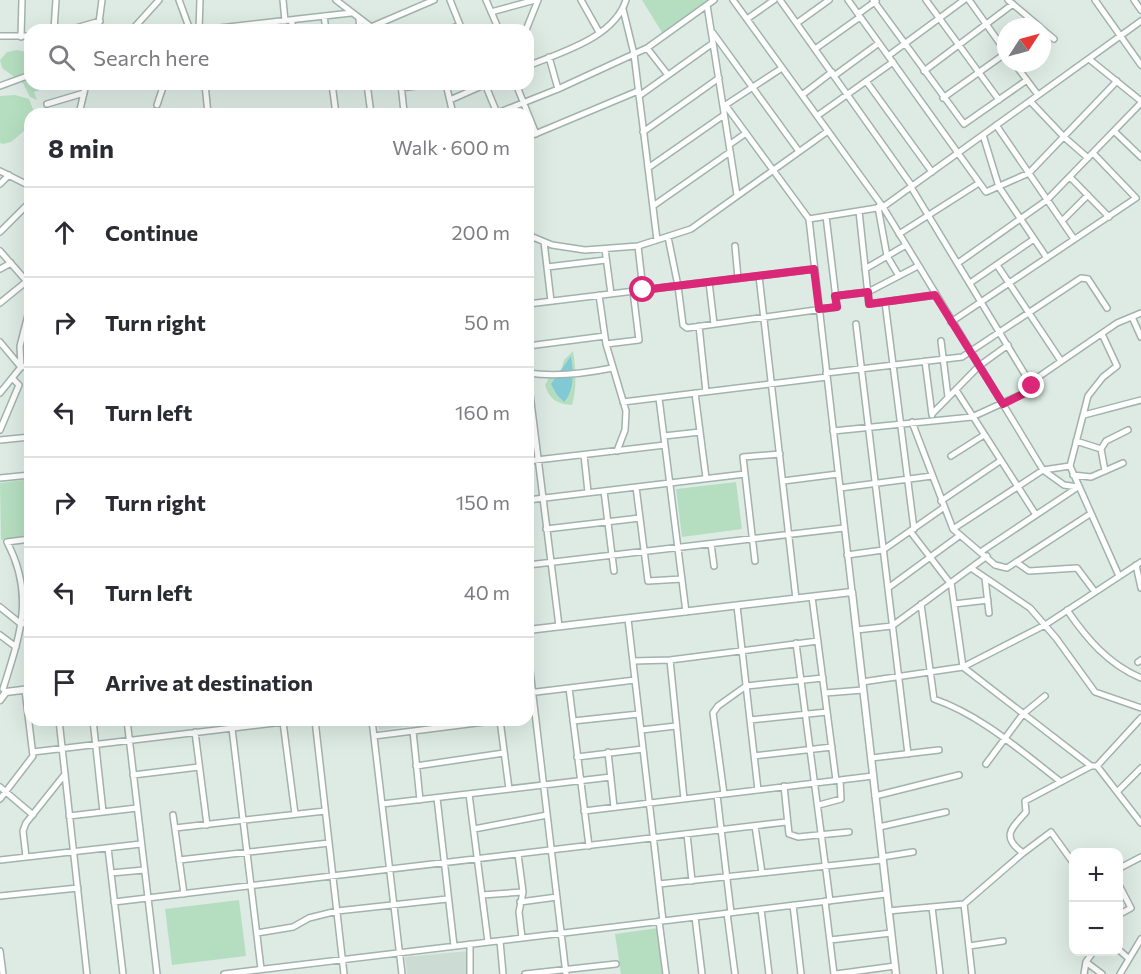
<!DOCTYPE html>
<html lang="en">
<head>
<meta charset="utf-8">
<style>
	body { margin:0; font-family:Commissioner,sans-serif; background:#f2f2f3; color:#2b2b33 }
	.controls { position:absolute; right:18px; bottom:18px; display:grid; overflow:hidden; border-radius:12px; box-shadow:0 6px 24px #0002 }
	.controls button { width:54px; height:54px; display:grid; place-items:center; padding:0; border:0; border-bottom:2px solid #e1e1e2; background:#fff; color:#2b2b33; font:30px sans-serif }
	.compass { position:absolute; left:997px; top:18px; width:54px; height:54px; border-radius:50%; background:#fff; box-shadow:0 6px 24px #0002; rotate:54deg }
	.stop { position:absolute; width:18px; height:18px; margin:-14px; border:4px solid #db2777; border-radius:50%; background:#fff }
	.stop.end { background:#db2777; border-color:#fff; box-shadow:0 2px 6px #0008 }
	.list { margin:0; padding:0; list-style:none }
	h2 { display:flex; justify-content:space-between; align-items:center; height:78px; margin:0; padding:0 24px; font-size:26px }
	h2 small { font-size:20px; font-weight:400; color:#7c7c81 }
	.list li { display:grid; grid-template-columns:39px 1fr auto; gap:18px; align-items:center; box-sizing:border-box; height:90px; padding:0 24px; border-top:2px solid #e1e1e2 }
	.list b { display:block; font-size:22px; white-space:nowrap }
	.list em { font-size:20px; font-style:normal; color:#7c7c81 }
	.icon { flex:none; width:33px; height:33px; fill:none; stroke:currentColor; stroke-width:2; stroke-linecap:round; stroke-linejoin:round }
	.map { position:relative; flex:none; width:1141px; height:974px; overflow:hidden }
	.search { position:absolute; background:#fff; box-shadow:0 6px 24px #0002; left:24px; top:24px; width:510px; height:66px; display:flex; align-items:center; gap:15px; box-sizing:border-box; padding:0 21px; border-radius:18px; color:#7c7c81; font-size:22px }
	.panel { position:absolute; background:#fff; box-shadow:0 6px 24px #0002; left:24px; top:108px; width:510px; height:618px; border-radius:18px }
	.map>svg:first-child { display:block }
	.built { fill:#ccdbd4 }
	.green { fill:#b5dec0 }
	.water { fill:#81c9d5 }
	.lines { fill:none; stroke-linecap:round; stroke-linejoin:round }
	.minor-casing { stroke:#a1b3ac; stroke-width:8 }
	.tertiary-casing { stroke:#a1b3ac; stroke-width:9 }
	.minor { stroke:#fff; stroke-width:5 }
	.tertiary { stroke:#fff; stroke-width:6 }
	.route { stroke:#db2777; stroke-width:8 }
</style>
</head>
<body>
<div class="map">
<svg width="1141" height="974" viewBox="0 0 1141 974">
	<rect width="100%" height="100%" fill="#deebe5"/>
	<!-- built -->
	<path class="built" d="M377 720H459L379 730Z
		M469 951 471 974H407L405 957Z"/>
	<!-- green -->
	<path class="green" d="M642 0H712L663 34Z
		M17 50 30 53V84H48L47 88 34 92 37 100 30 97 23 83 2 68 0 60 7 52Z
		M15 95 29 99 35 114H30V126L11 142 3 144 0 143V96Z
		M573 351C576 369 577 389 572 405 557 404 549 399 545 385L551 374 561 370 564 360Z
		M30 479V536L1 540 0 483Z
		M736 482 742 529 682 537 676 489Z
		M239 900 246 956 172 965 165 909Z
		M658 928 664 974H621L615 934Z"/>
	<!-- water -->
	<path class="water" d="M571 356C573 371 575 390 564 402L557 395 551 384Z"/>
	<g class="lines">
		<!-- minor casing -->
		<g class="minor-casing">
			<path id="minor" d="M179 0 190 30
				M283 0 285 21
				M336 0 375 30
				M450 0 462 30
				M486 0 499 30
				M581 0 599 32
				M733 0 883 207 1043 470 1064 485 1078 487 982 551
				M780 0 912 186
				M848 0 986 192 1029 173 1117 81
				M873 0 964 124 1027 80
				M926 0 999 100
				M969 0 1006 52
				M1008 0 1040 27
				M1095 0 1141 65
				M1134 0 1141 10
				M707 5 737 195
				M623 9 634 54 657 240
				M491 12 535 0
				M858 14 876 1
				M324 16 326 30
				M359 19 360 30
				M747 19 774 0
				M291 20 294 30
				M797 23 829 0
				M371 27 434 0
				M1042 29 1054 39
				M54 30 56 0
				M69 30 100 21
				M98 30 102 0
				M132 30 159 0
				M199 30 200 0
				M202 30 351 13
				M448 30 460 25
				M526 30 538 0
				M713 33 798 150
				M0 36H30
				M21 37 22 0
				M647 48 668 75
				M815 49 860 17
				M888 56 964 0
				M549 57 558 89
				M1089 59 1141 101
				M1014 63 1038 95
				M528 66C561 52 614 38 626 0
				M924 71 1013 4
				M834 76 879 43
				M866 81 932 172
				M205 84 208 114
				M332 84 336 114
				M367 84 371 114
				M401 84 404 112
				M446 84 453 114
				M485 84 497 113
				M516 84 528 114
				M0 86 30 75
				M401 88 431 84
				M802 95 832 72
				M639 96 713 43
				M943 98 1006 53
				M450 100 486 84
				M1030 101 1064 137 1088 158
				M47 104 84 93
				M157 105 164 84
				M724 106 782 68
				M726 106 809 219 852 592
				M79 114 86 84
				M495 114 558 89 647 48 714 0
				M528 114 536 134
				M817 116 893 62
				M996 125 1074 239
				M1114 131 1141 157
				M643 132 719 78
				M983 135 999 187 1047 258
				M528 137 638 91
				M729 145 746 133
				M648 168 724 115
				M0 171 30 186
				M1070 177 1109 217
				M0 184 9 175
				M653 206 730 152
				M878 207 887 256 899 276
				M859 211 869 304 935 295
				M809 219 883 207 1141 21
				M1062 221 1088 195
				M0 232 30 202
				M899 234 979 183
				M528 235 552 245 585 250 638 246 691 229 828 131
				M668 237 678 286 683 325 687 328 837 307 826 216
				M544 242 551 301
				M638 246 643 290
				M735 246 738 278
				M605 249 611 294
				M0 251 30 285
				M958 263 1047 200 1141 103
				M997 265 1061 361
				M547 267 606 260
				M0 269 11 263
				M865 269 906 245
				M759 276 796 599
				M709 282 714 324
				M970 283 1034 239
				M599 295 606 344 626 411 625 430 617 451
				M835 296 868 292 918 266
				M885 302 914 529
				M0 303 27 281
				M528 304 815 269
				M1132 317 1141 337
				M951 322 1136 198 1093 153
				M856 324 908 754
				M699 326 706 392
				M1102 334 1117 366 1103 377 1088 396 1070 466 1119 576
				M941 341 948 397
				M0 342 20 366
				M606 344 639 340 633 291
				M528 346 605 336
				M925 361 932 415
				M21 367 30 366
				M528 373C557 377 583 374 612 368
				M826 373 962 357 1081 278 1088 279 1107 308
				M528 378 559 626
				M1031 382 1117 323 1141 313
				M956 390 1036 515
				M0 393 21 367 20 346 30 307
				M695 393 706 478
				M659 398 686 612
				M623 402 827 377
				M932 414 979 366 1008 345
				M1084 415 1141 400
				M912 422 953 529 995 565 1007 568 1090 514
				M0 430 19 385 13 379
				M833 431 972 417 1029 391 1032 386 911 187
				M664 436 700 432
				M0 440 30 437
				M1076 441 1101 449
				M584 455 588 492
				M951 456 984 435
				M528 461 665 445
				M1105 471 1101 449 1106 441 1128 430
				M1073 475 1091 477 1123 463
				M0 478 30 475
				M783 481 838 474
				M636 487 648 581 682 579
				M840 488 932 476
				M604 491 614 571
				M528 500 745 474
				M941 501 1000 461
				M546 529 640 518
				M953 529 1043 470 1070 466
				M910 531 950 583
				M711 544 714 566
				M847 555 883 550 943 508
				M755 561 743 457 780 454
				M1016 562 1029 571 1077 568 1095 592
				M528 565 844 528
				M1136 565 1141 588
				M971 568 1030 608 1056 638 1095 692 1141 708
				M985 578 989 613
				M951 582 963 667 1091 766
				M888 588 959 536
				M812 597 836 780
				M921 604 934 699C981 715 1022 752 1061 782
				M954 604 988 600
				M737 606 758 790
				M0 607 21 624 30 623
				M1067 610C1087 639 1108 664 1141 678
				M628 619 663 921
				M856 630 892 626 987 556
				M0 635 16 647
				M796 643 830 901
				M670 660 684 799
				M633 661 670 660 818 641
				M529 662 566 974
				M1138 662 1141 660
				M862 682 963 667 1045 625 1141 562
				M569 688 589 846
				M3 689C20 635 35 595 7 542L30 539
				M528 693 635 680
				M825 693 863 690
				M59 720 87 974
				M93 720 103 812
				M127 720 157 974
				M231 720 261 969
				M315 720 344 974
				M372 720 402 974
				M500 720 509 789
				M750 720 827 712
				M573 721 639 714
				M283 722 295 814
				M641 730 676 726
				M413 731 420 800
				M195 732 207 825
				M374 736 500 720
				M33 752 300 720
				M608 752 614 807
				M754 756 832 747
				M577 757 643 749
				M871 758 939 750
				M986 764 1023 714 1045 696
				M416 766 504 753
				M1097 766 1141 823
				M133 775 199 767
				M784 786 789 834 798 837 849 832
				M0 787 33 815
				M1118 791 1141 768
				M469 794 488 942
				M724 794 713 713 718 706 746 686 823 678
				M717 795 731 913
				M875 796 959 775
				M437 798 454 946
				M0 799 33 756 25 690
				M382 804 611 777
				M819 805 841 799 840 780
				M584 811 873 776
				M173 815 184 894
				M69 816 137 808
				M755 826 762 873
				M879 827 946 812
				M175 828 325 811
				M474 829 547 815
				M687 834 692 881
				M108 848 123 974
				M1023 853 1051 832 1074 864
				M518 854 523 892 519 912 522 938
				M26 857 23 831 26 823 65 774
				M882 857 913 852
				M0 860 141 844
				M179 860 329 843
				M1118 869 1141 857
				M111 873 144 870
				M1118 883 1131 908 1118 915
				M659 884 882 860
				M482 895 523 892
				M0 896 78 888
				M825 901 834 974
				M114 902 786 822
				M520 902 557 897
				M964 904 972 974
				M793 905 801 974
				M932 907 940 974
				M761 909 769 974
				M888 911 964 904 1023 853C1000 836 1012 828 1026 812L1025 801 1091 766H1097L1141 718
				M727 913 735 974
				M695 917 702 974
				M659 921 666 974
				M257 933 293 927 309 918 337 911 447 899
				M830 940 891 933
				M500 941 503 974
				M969 946 1003 941
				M1118 949 1128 958
				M0 951 3 974
				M1086 962 1102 974
				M224 974 886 894
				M470 974V944
				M525 974 616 964
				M836 974 895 966
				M1084 974 1086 962 1093 952
				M1120 974 1141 939"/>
		</g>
		<!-- tertiary casing -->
		<g class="tertiary-casing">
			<path id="tertiary" d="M528 630 852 592 896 974
				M0 700 6 692 30 689"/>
		</g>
		<!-- minor -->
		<use href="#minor" class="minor"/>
		<!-- tertiary -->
		<use href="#tertiary" class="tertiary"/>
	</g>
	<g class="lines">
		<!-- route -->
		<path class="route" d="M643 290 814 269 819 309 837 307 835 296 868 292 869 304 935 295 1003 404 1029 391 1032 386"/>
	</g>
</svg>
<div class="controls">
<button>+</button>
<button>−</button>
</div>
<svg class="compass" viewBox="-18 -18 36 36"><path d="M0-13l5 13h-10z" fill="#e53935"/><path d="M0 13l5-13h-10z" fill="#7c7c81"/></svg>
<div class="stop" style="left:643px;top:290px"></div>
<div class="stop end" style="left:1032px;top:386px"></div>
<div class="search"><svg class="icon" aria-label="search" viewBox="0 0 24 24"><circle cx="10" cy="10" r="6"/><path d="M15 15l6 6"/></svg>Search here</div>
<section class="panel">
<h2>8 min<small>Walk · 600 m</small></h2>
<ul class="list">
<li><svg class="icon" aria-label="ahead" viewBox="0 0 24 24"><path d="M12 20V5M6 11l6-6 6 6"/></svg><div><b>Continue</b></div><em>200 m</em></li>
<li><svg class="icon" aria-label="right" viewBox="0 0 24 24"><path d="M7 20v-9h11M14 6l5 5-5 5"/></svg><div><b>Turn right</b></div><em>50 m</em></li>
<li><svg class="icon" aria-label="left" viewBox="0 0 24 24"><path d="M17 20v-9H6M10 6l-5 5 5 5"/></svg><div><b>Turn left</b></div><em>160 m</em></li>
<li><svg class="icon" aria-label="right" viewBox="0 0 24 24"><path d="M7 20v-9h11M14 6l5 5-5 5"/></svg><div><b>Turn right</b></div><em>150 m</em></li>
<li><svg class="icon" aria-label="left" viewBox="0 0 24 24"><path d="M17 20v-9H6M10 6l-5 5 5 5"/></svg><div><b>Turn left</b></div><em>40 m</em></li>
<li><svg class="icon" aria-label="arrive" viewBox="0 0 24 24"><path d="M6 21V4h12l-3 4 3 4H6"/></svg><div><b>Arrive at destination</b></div></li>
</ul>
</section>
</div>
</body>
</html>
